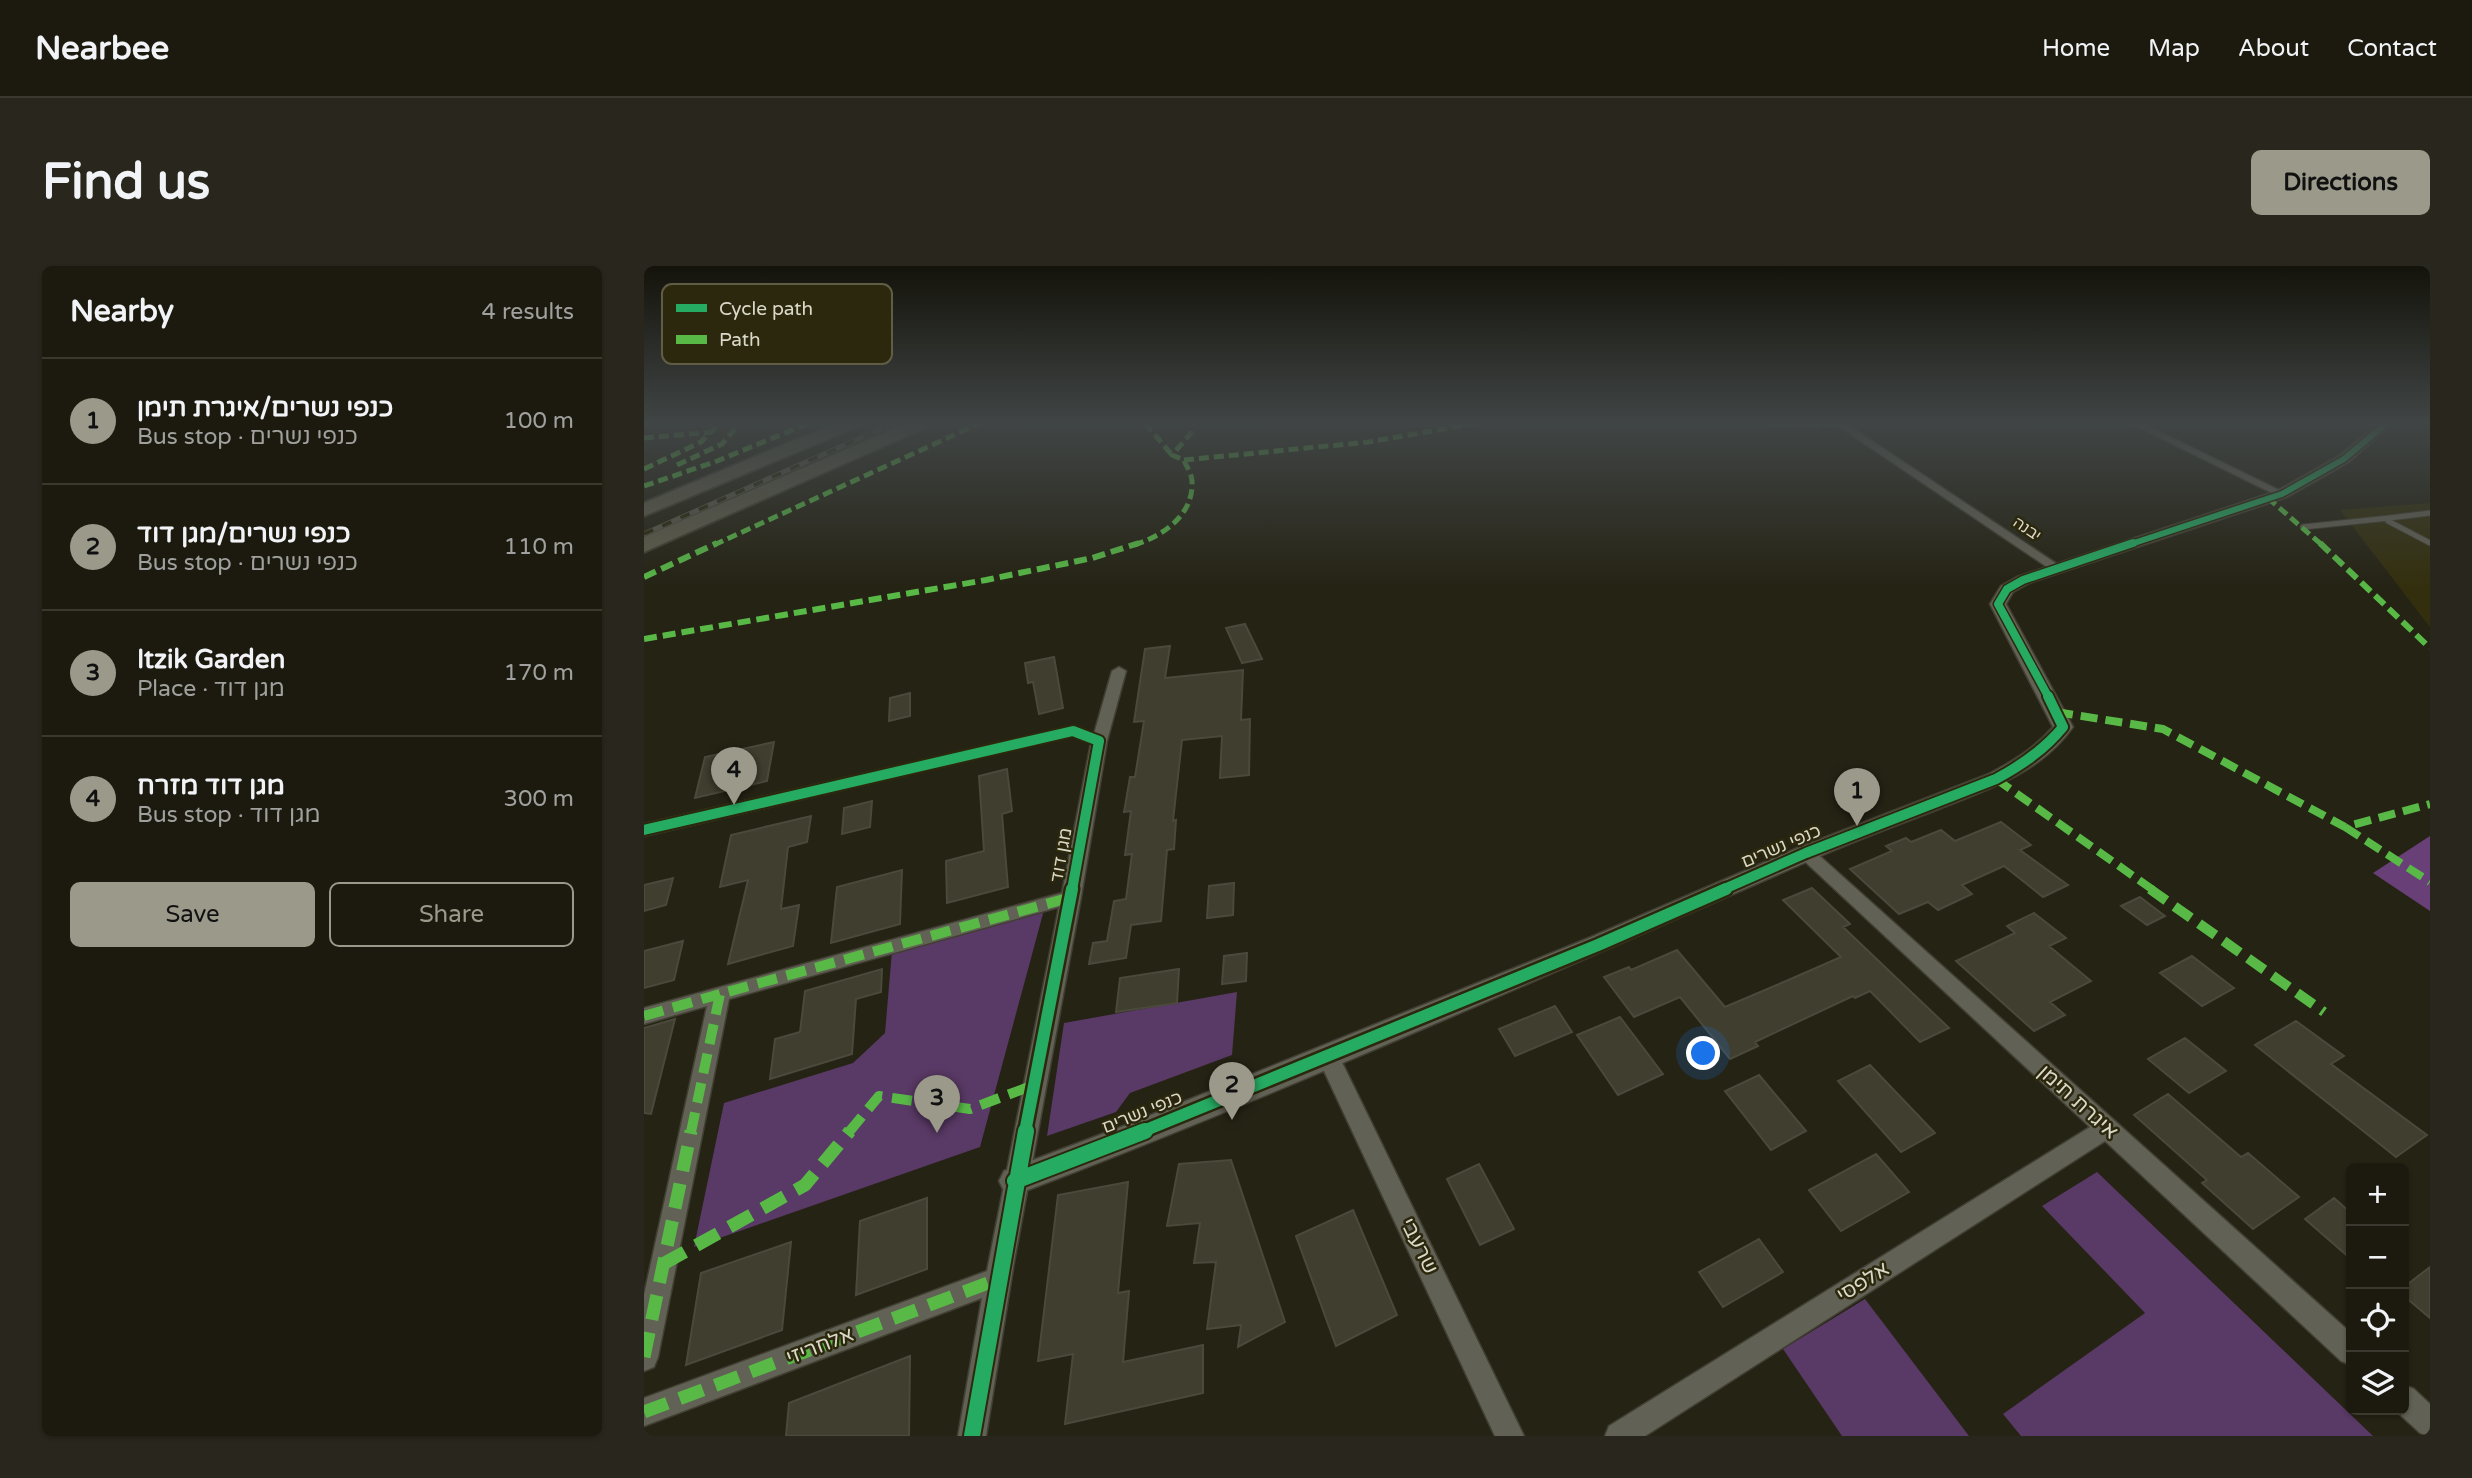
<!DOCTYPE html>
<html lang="en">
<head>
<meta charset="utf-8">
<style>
	body { margin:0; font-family:"Varela Round","Noto Sans Hebrew",sans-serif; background:#29271d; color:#f1f3f6 }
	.controls { position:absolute; right:21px; bottom:21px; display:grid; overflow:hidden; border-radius:10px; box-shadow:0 2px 5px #0004 }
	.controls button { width:63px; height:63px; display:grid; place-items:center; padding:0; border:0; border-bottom:2px solid #3a382f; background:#1c1a0f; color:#f1f3f6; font:35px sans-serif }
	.you { position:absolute; left:1060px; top:788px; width:24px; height:24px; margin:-18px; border:5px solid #fff; border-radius:50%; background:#1a73e8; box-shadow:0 0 0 10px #1a73e833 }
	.badge { display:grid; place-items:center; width:46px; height:46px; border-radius:50%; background:#9b9989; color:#111; font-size:23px; font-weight:700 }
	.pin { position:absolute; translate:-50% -58px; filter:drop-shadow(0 2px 4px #0008) }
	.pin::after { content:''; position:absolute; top:37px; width:24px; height:21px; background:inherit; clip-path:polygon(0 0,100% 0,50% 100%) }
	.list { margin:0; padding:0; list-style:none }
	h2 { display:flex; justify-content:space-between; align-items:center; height:91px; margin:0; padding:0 28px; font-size:30px }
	h2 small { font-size:23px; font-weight:400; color:#a0a19e }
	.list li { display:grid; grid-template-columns:46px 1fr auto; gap:21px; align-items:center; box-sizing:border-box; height:126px; padding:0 28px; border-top:2px solid #3a382f }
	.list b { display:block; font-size:26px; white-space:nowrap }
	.list p { margin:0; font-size:23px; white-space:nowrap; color:#a0a19e }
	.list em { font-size:23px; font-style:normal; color:#a0a19e }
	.actions { display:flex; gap:14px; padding:21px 28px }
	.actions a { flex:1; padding:16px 0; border:2px solid #9b9989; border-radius:10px; text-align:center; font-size:24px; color:#9b9989 }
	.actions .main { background:#9b9989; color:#111 }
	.icon { flex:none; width:38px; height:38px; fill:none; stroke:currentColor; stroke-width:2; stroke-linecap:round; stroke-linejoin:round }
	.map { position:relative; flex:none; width:1786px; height:1170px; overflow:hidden; border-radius:10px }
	header { display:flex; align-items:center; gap:42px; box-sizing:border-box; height:98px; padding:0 35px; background:#1c1a0f; border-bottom:2px solid #3a382f }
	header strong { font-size:33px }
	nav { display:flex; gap:38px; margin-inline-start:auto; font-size:24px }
	.intro { display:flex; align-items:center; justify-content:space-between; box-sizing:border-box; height:168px; padding:0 42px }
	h1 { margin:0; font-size:49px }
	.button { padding:18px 32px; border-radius:10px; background:#9b9989; color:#111; font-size:24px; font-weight:700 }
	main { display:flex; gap:42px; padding:0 42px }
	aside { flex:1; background:#1c1a0f; border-radius:10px; box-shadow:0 2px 5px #0004 }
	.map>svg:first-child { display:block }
	.built { fill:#332f0e }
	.green { fill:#593965 }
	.forest { fill:#684077 }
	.building { fill:#403e2e; stroke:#4a493b; stroke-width:2 }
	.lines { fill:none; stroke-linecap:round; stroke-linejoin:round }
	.service-casing { stroke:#403f32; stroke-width:7 }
	.minor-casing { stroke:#403f32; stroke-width:3 }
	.tertiary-casing { stroke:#403f32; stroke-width:3 }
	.motorway-casing { stroke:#403f32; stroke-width:4 }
	.service { stroke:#626155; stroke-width:5 }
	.minor { fill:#626155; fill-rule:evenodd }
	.tertiary { fill:#626155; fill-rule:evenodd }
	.motorway { fill:#5f5d4b; fill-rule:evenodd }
	.rail-casing { stroke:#5b594c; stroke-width:5 }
	.rail { stroke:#2c280d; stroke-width:3.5; stroke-dasharray:10; stroke-linecap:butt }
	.quiet-far4 { stroke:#58b947; stroke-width:5; stroke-dasharray:10 5; stroke-linecap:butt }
	.quiet-far3 { stroke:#58b947; stroke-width:6; stroke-dasharray:13 6; stroke-linecap:butt }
	.quiet-far2 { stroke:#58b947; stroke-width:8; stroke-dasharray:17 8; stroke-linecap:butt }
	.quiet-far1 { stroke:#58b947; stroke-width:10; stroke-dasharray:20 10; stroke-linecap:butt }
	.quiet { stroke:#58b947; stroke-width:13; stroke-dasharray:25 13; stroke-linecap:butt }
	.cycleway-far4-casing { stroke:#2c280d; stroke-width:9 }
	.cycleway-far3-casing { stroke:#2c280d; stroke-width:11 }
	.cycleway-far2-casing { stroke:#2c280d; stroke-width:14 }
	.cycleway-far1-casing { stroke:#2c280d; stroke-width:17 }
	.cycleway-casing { stroke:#2c280d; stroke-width:20 }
	.cycleway-far4 { stroke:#26ab63; stroke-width:6 }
	.cycleway-far3 { stroke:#26ab63; stroke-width:8 }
	.cycleway-far2 { stroke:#26ab63; stroke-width:10 }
	.cycleway-far1 { stroke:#26ab63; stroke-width:12 }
	.cycleway { stroke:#26ab63; stroke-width:16 }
	.labels { text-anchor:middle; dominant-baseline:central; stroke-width:5; stroke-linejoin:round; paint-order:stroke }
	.far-street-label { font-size:16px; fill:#dad8c8; stroke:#2c280d }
	.street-label { font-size:18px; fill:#dad8c8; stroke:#2c280d }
	.near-street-label { font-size:21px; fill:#dad8c8; stroke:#2c280d }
	.key { fill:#2c280d; stroke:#605d45; stroke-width:2 }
	.key-label { font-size:19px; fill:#dad8c8 }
</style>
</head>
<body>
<header>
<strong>Nearbee</strong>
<nav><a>Home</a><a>Map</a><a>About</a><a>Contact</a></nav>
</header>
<div class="intro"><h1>Find us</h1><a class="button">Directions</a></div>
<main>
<aside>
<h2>Nearby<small>4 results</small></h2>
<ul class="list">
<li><span class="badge">1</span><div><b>כנפי נשרים/איגרת תימן</b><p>Bus stop · כנפי נשרים</p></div><em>100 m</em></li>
<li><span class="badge">2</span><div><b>כנפי נשרים/מגן דוד</b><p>Bus stop · כנפי נשרים</p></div><em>110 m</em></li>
<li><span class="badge">3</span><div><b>Itzik Garden</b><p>Place · מגן דוד</p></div><em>170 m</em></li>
<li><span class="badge">4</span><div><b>מגן דוד מזרח</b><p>Bus stop · מגן דוד</p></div><em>300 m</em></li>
</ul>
<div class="actions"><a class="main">Save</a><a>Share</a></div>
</aside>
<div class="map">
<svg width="1786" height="1170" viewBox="0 0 1786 1170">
	<rect width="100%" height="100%" fill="#252314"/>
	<!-- built -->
	<path class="built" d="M1786 237V361L1696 244Z"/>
	<!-- green -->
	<path class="green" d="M400 644 336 881 50 981 80 837 209 797 241 767 248 685Z
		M593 726 588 789 486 827 472 846 403 870 420 757Z
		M1453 906 1729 1170H1377L1359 1148 1501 1047 1398 940Z
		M1221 1033 1325 1170H1198L1139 1083Z"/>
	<!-- forest -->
	<path class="forest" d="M1786 570V645L1729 607Z"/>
	<!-- building -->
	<path class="building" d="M601 358 618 393 598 397 582 362Z
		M526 380 521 412 599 404 597 454 606 453 605 509 576 512 578 470 538 474 529 555 532 554 530 583 523 584 517 655 487 659 482 692 445 698 449 677 463 675 470 635 482 633 488 588 481 589 487 545 480 546 486 511H491L500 455 490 456 501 383Z
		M410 391 419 442 395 448 389 416 384 417 381 397Z
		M266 427V450L245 455 246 432Z
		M130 476 123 515 51 532 61 491Z
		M363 503 368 545 358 548 364 621 303 637 302 595 340 585 335 510Z
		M228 535 226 561 198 568 200 542Z
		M167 550 163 576 144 581 137 643 155 639 149 680 84 698 104 614 76 621 87 569Z
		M1357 556 1387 579 1376 584 1424 619 1399 631 1360 600 1318 619 1328 628 1294 644 1284 636 1255 648 1206 603 1248 585 1242 580 1262 572 1267 576 1297 564 1311 575Z
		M258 604 256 658 187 677 193 621Z
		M29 612 22 639 0 645V619Z
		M590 617 589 649 563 652 565 620Z
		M1168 622 1206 658 1199 661 1305 762 1276 776 1226 725 1211 732 1209 730 1111 776 1114 780 1086 793 1036 731 990 751 960 711 985 701 987 704 1033 684 1081 741 1149 712 1197 691 1139 634Z
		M1496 631 1521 650 1503 659 1477 640Z
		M1390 647 1422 672 1405 680 1447 715 1406 736 1421 749 1390 765 1312 695 1371 667 1363 660Z
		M39 675 30 714 0 722V685Z
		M603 687 602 715 578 718 580 690Z
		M1548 690 1590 722 1558 740 1516 707Z
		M238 703 237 726 212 733 208 788 126 813 131 773 156 766 161 725Z
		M535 703 533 737 472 746 476 712Z
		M911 740 928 766 871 790 855 763Z
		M976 751 1019 808 974 829 933 769Z
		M31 753 7 848 0 847V762Z
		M1652 755 1700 790 1687 798 1783 869 1752 891 1611 779Z
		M1541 772 1582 805 1545 827 1504 793Z
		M1226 799 1291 867 1257 886 1194 815Z
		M1115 809 1162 865 1127 884 1081 825Z
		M1524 828 1597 891 1604 887 1655 931 1609 963 1558 917 1563 914 1490 849Z
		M1232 888 1265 926 1197 965 1165 924Z
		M587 894 641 1056 594 1081 597 1059 563 1063 572 996 550 997 556 957 523 960 535 898Z
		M835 898 870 963 836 979 803 913Z
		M484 916 474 1027 485 1025 479 1096 559 1079V1127L421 1158 429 1088 394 1095 414 929Z
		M283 932V1003L212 1029 216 955Z
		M1690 932 1707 947V993L1661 953Z
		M709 944 753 1049 692 1080 652 970Z
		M1115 973 1139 1006 1079 1041 1055 1006Z
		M147 976 138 1064 42 1099 57 1007Z
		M1786 1001V1052L1760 1030V1021Z
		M266 1090 265 1170H142L145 1137Z"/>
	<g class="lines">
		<!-- service casing -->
		<g class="service-casing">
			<path id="service" d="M1744 255 1786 277
				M1744 255 1745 252 1786 247
				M1659 261 1745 252"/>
		</g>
		<!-- minor casing -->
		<g class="minor-casing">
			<path id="minor" d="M1190 157H1201L1419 302 1409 305Z
				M1486 157H1498L1643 228 1634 230Z
				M475 401 482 405 463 475 437 631 370 996 342 1170H314L338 1032 0 1160V1132L343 1005 415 641 85 733 14 1091 10 1101 0 1105V1029L63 740 0 758V742L418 627 447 477 428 470 0 570V558L429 460 450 468 468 405Z
				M1162 581 1168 583 1707 1067V1099L1697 1095 1461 875 1001 1170H961L965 1160 1446 861 1156 591 1153 587 1156 583Z
				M684 781 692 784 880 1170H851L673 790 676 784Z
				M1760 1119 1770 1123 1786 1138V1170L1776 1167 1751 1144H1760Z"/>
		</g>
		<!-- tertiary casing -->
		<g class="tertiary-casing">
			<path id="tertiary" d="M1736 157H1749L1705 196 1643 231 1385 317 1369 326 1362 338 1429 461C1397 506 1346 523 1297 542 1254 559 1210 575 1167 594 903 709 640 827 371 929L360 925 355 915 360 905 482 859 945 672 1154 582 1345 508C1369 495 1391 482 1409 461L1346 338 1357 320 1373 311 1633 225 1695 190Z"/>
		</g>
		<!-- motorway casing -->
		<g class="motorway-casing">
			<path id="motorway" d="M192 157H216L213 161 0 250V237Z
				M263 157H286L283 161 0 286V271Z"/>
		</g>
		<!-- service -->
		<use href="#service" class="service"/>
		<!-- minor -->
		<use href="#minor" class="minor"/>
		<!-- tertiary -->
		<use href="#tertiary" class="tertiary"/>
		<!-- motorway -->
		<use href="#motorway" class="motorway"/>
		<!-- rail casing -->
		<g class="rail-casing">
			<path id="rail" d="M0 268 250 157"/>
		</g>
		<!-- rail -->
		<use href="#rail" class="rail"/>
		<!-- quiet-far4 -->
		<path class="quiet-far4" d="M501 157 528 189
			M1121 157 1198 159
			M0 172 68 166
			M540 194 724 176 834 157
			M33 199 78 178 96 157
			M0 203 57 176 76 157
			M0 220 73 195 165 157
			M1624 232 1678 279
			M70 279 336 157
			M490 279C519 270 550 249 548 215 548 208 542 200 540 194L528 189 547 167 550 157"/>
		<!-- quiet-far3 -->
		<path class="quiet-far3" d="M1676 277 1786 382
			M0 311 73 277
			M0 373 342 314 448 292 495 277"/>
		<!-- quiet-far2 -->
		<path class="quiet-far2" d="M1412 446 1519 463 1701 561 1786 538
			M1352 513 1509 624
			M1701 561 1786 616"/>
		<!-- quiet-far1 -->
		<path class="quiet-far1" d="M1506 623 1680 746
			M0 750 76 728
			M47 866 76 728 428 631
			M205 866 235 830 326 843 390 819"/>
		<!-- quiet -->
		<path class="quiet" d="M19 998 161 919 206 865
			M0 1091 47 865
			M0 1146 352 1014"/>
		<!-- cycleway-far4 casing -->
		<g class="cycleway-far4-casing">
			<path id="cycleway-far4" d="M1484 279 1638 228 1700 193 1743 157"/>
		</g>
		<!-- cycleway-far3 casing -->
		<g class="cycleway-far3-casing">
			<path id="cycleway-far3" d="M1405 432 1354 338 1363 323 1379 314 1489 277"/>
		</g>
		<!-- cycleway-far2 casing -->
		<g class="cycleway-far2-casing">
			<path id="cycleway-far2" d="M0 564 429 465 455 475 428 624
				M1078 624 1162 587 1352 513C1378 499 1400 484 1419 461L1404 430"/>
		</g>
		<!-- cycleway-far1 casing -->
		<g class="cycleway-far1-casing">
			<path id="cycleway-far1" d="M381 866 428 623
				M497 866 954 679 1082 623"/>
		</g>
		<!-- cycleway casing -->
		<g class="cycleway-casing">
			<path id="cycleway" d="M371 915 501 865
				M328 1170 382 865"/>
		</g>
		<!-- cycleway-far4 -->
		<use href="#cycleway-far4" class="cycleway-far4"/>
		<!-- cycleway-far3 -->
		<use href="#cycleway-far3" class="cycleway-far3"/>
		<!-- cycleway-far2 -->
		<use href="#cycleway-far2" class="cycleway-far2"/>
		<!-- cycleway-far1 -->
		<use href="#cycleway-far1" class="cycleway-far1"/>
		<!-- cycleway -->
		<use href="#cycleway" class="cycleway"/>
	</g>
	<!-- sky -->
	<linearGradient id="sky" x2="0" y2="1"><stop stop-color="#14130b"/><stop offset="0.49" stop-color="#404545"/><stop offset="1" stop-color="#404545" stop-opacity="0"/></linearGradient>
	<rect width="1786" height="321" fill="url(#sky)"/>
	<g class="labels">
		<!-- far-street labels -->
		<g class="far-street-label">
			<text transform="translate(1383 263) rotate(34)">יבנה</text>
		</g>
		<!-- street labels -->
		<g class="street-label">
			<text transform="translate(1137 580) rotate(-23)">כנפי נשרים</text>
			<text transform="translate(417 589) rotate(-80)">מגן דוד</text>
			<text transform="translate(498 846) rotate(-22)">כנפי נשרים</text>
		</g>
		<!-- near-street labels -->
		<g class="near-street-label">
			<text transform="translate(1434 836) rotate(42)">איגרת תימן</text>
			<text transform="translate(775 980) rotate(64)">שרעבי</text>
			<text transform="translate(1219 1016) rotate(-32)">אלפסי</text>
			<text transform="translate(176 1080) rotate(-21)">אלחריזי</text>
		</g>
	</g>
	<!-- legend -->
	<rect x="18" y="18" width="230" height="80" rx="10" class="key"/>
	<rect x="32" y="38" width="31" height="8" fill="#26ab63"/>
	<rect x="32" y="69" width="31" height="9" fill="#58b947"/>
	<g class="key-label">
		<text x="75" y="49">Cycle path</text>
		<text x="75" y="80">Path</text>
	</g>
</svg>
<div class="controls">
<button>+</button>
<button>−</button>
<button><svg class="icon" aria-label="locate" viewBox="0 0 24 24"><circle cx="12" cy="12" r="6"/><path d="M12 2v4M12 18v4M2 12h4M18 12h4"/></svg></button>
<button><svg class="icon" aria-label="layers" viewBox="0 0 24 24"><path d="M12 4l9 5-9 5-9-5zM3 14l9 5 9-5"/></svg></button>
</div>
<div class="you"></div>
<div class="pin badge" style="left:1213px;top:560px">1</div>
<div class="pin badge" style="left:588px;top:854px">2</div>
<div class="pin badge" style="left:293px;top:867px">3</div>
<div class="pin badge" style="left:90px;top:539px">4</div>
</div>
</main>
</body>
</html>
